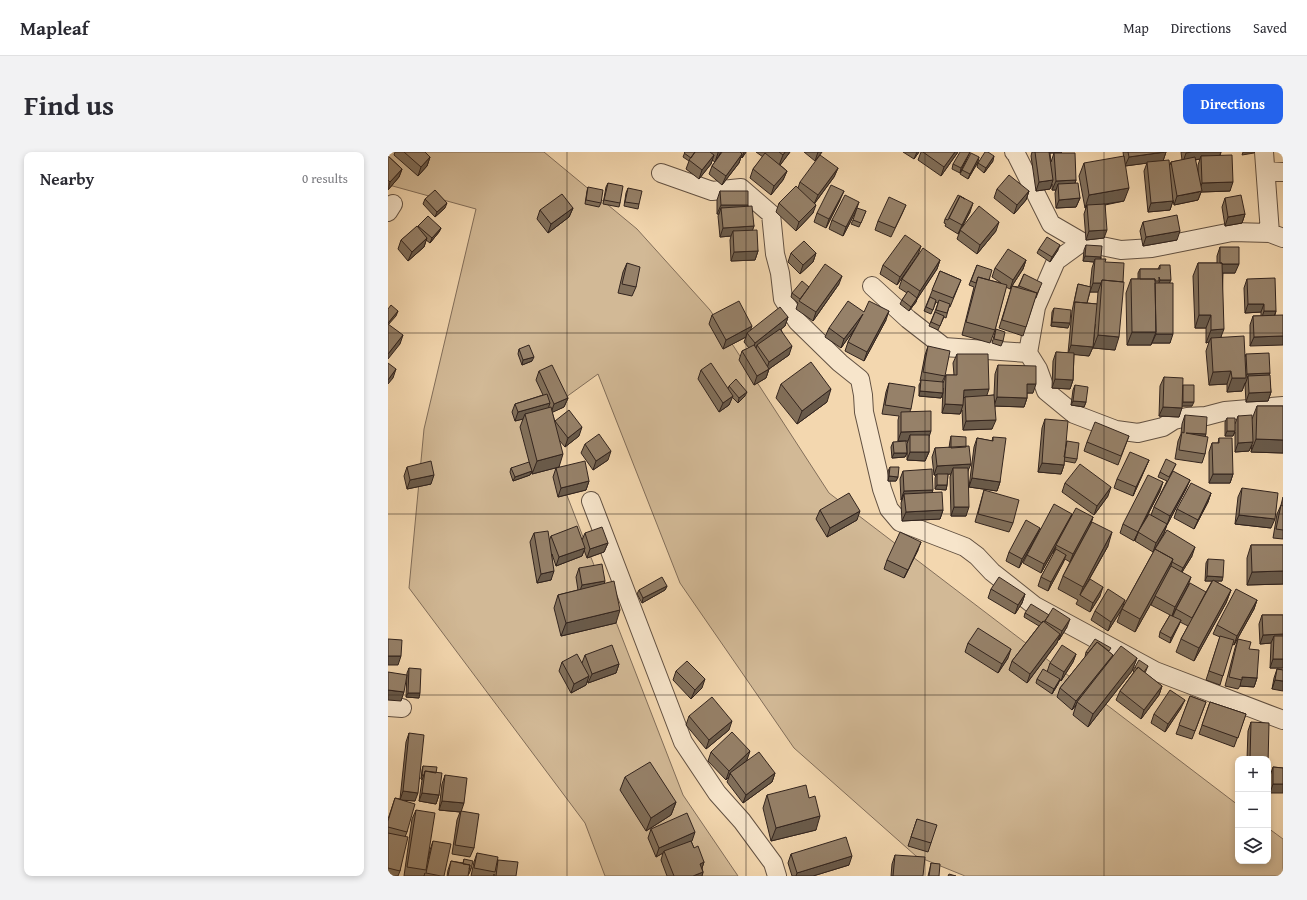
<!DOCTYPE html>
<html lang="en">
<head>
<meta charset="utf-8">
<style>
	body { margin:0; font-family:"Gentium Book Plus",serif; background:#f2f2f3; color:#2b2b33 }
	.controls { position:absolute; right:12px; bottom:12px; display:grid; overflow:hidden; border-radius:8px; box-shadow:0 2px 6px #0003 }
	.controls button { width:36px; height:36px; display:grid; place-items:center; padding:0; border:0; border-bottom:1px solid #e1e1e2; background:#fff; color:#2b2b33; font:20px sans-serif }
	.list { margin:0; padding:0; list-style:none }
	h2 { display:flex; justify-content:space-between; align-items:center; height:52px; margin:0; padding:0 16px; font-size:17px }
	h2 small { font-size:13px; font-weight:400; color:#7c7c81 }
	.icon { flex:none; width:22px; height:22px; fill:none; stroke:currentColor; stroke-width:2; stroke-linecap:round; stroke-linejoin:round }
	.map { position:relative; flex:none; width:895px; height:724px; overflow:hidden; border-radius:8px }
	header { display:flex; align-items:center; gap:24px; box-sizing:border-box; height:56px; padding:0 20px; background:#fff; border-bottom:1px solid #e1e1e2 }
	header strong { font-size:19px }
	nav { display:flex; gap:22px; margin-inline-start:auto; font-size:14px }
	.intro { display:flex; align-items:center; justify-content:space-between; box-sizing:border-box; height:96px; padding:0 24px }
	h1 { margin:0; font-size:28px }
	.button { padding:10px 18px; border-radius:8px; background:#2563eb; color:#fff; font-size:14px; font-weight:700 }
	main { display:flex; gap:24px; padding:0 24px }
	aside { flex:1; background:#fff; border-radius:8px; box-shadow:0 2px 6px #0003 }
	.map>svg:first-child { display:block }
	.green { fill:#d2b996; stroke:#826e5a }
	.lines { fill:none; stroke-linecap:round; stroke-linejoin:round }
	.minor-casing { stroke:#625142; stroke-width:20 }
	.minor { stroke:#f7e5cb; stroke-width:18 }
	.wall { fill:#816f5a; stroke:#32241e; fill-rule:evenodd }
	.shaded-wall { fill:#695a4a; stroke:#32241e }
	.building { fill:#968169; stroke:#32241e }
	.grid { fill:none; stroke:#32241e; stroke-width:1; stroke-opacity:0.55 }
</style>
</head>
<body>
<header>
<strong>Mapleaf</strong>
<nav><a>Map</a><a>Directions</a><a>Saved</a></nav>
</header>
<div class="intro"><h1>Find us</h1><a class="button">Directions</a></div>
<main>
<aside>
<h2>Nearby<small>0 results</small></h2>
<ul class="list">
</ul>
</aside>
<div class="map">
<svg width="895" height="724" viewBox="0 0 895 724">
	<rect width="100%" height="100%" fill="#f3d7af"/>
	<filter id="stains"><feTurbulence type="fractalNoise" baseFrequency=".005" numOctaves="4"/><feColorMatrix values="0 0 0 0 .2 0 0 0 0 .09 0 0 0 0 .02 0 0 0 .5 -.17"/></filter>
	<radialGradient id="worn" r=".72"><stop offset=".6" stop-color="#630" stop-opacity="0"/><stop offset="1" stop-color="#630" stop-opacity=".3"/></radialGradient>
	<!-- green -->
	<path class="green" d="M0 0H156L249 77 322 158 441 341 850 653V709H880V676L895 687V724H577L528 704 406 596 292 431 210 222 149 266 295 643 350 724H217L197 671 21 436 36 277 88 57 1 33 0 34Z"/>
	<g class="lines">
		<!-- minor casing -->
		<g class="minor-casing">
			<path id="minor" d="M626 0 628 2 663 72 694 90 733 98 764 96 844 80 882 81 895 86
				M876 0 882 81
				M878 19 895 20
				M273 21 324 39 353 36 383 62 387 102 392 121 395 147 409 169 452 211 472 227 475 243 476 260 494 337 501 357 512 370 577 395 589 404 604 420 647 454 767 519 895 568
				M0 60 5 52
				M694 90 668 109 648 155 640 201 650 217 658 239 686 262 728 278 750 281 775 275 786 268 799 265 818 264 837 259 895 254
				M484 134 520 167 556 195 640 201
				M203 349 295 590 329 641 354 669 385 711 389 724
				M0 555 14 556"/>
		</g>
		<!-- minor -->
		<use href="#minor" class="minor"/>
	</g>
	<!-- wall -->
	<path class="wall" d="M7 0H37L42 5 39 14 30 24 6 3Z
		M297 0H333L327 10 324 8 323 12 311 27 298 17 301 9 295 5Z
		M334 0H358L354 6 353 5 351 11 334 33 321 22 324 14Z
		M368 0H402L392 13 399 19 395 28 383 43 362 26 365 17 375 5Z
		M416 0H434L427 9Z
		M515 0H531L526 7Z
		M533 0H570L553 24 530 8Z
		M582 0 572 21 564 17 565 12Z
		M644 0H674L662 1 663 10 666 1 688 28 687 31 692 46 688 55 668 56 667 41 668 38H664V32L662 37 648 39 643 4Z
		M735 0H778L775 9 782 13 783 10 794 8 793 0H833L832 4 842 39 813 40 810 48 786 53 785 48 782 58 760 60 756 19 759 11 737 14ZM812 7 810 13V23L807 8Z
		M0 4 14 17 11 25 0 38Z
		M605 9 596 21 589 15 590 11Z
		M590 10 580 27 572 22 574 18Z
		M696 11 736 49 717 53 716 86 698 88 696 62 698 56H697L691 24Z
		M450 16 446 25 427 51 425 61 408 79 388 60 391 51 410 36 412 30Z
		M220 31 232 51 231 55 215 52 218 35Z
		M200 35 213 51 211 55 197 52 199 39Z
		M240 36 251 52 250 57 236 54 238 41Z
		M609 37 641 39 638 48 626 62 606 46Z
		M332 39 360 53V54L366 74 364 78 370 99 367 108 343 109 342 88 343 84 332 85 330 64 331 62H329V48Z
		M837 46 857 62 854 71 837 74 834 55Z
		M37 47 57 56 47 65 35 52Z
		M452 48 438 76 426 70 429 61Z
		M518 53 514 62 503 85 487 78 490 69Z
		M185 56 181 65 160 81 149 67 152 58Z
		M468 59 455 84 441 77 444 68Z
		M478 59 471 75 463 72 465 68Z
		M582 60 573 77 608 79 589 102 569 87 572 79 570 82 557 74 558 72 556 71 557 67Z
		M755 70 789 88 755 94 752 79Z
		M30 74 53 76 51 80 42 91 38 88 36 95 20 109 10 97 13 88 30 75Z
		M698 93 713 105V107L717 110 727 198 705 196 707 172 705 195 701 204 686 202 685 228 682 237 664 236 665 209 668 200 680 201 684 159 689 136 690 132 702 135 704 116 706 110 695 109 696 98ZM702 140H710L709 152 699 151Z
		M832 95 847 121H835L833 185 857 205 858 202 882 221 881 223 883 240 880 249 858 250 857 233 858 230 857 231 854 239 839 240V232L821 233 818 199 821 190 818 191V176H807L805 124 810 111H829V104Z
		M651 97 670 98 662 110 649 101Z
		M403 101H428L425 110 412 122 400 110Z
		M530 103 552 108 549 117 529 147 528 150 521 159 512 152 514 148 519 141 511 136 514 127 526 108 509 133 492 122 495 113Z
		M638 108 635 117 622 137 618 135 607 178 602 191 574 183 586 135 581 133 589 113 601 128 613 131 604 125 607 116Z
		M239 111 248 135 244 144 230 141 235 120Z
		M772 113 782 131V191H764V190L763 193H739L738 141 743 127H750V121L752 117H770Z
		M552 119 573 128 562 155H561L558 166 556 165 550 178 541 174 546 162 550 151 548 150 543 162 536 159Z
		M636 122 652 135 648 146H647L635 184 611 176 624 134 630 135Z
		M859 127 888 159 887 163 862 194V173L865 164H873V160L857 161 856 136Z
		M451 132 425 169 408 157 410 151 403 145 404 141 421 135Z
		M666 156 680 176 663 174 664 160Z
		M476 160 498 168 476 209 457 199 460 190 467 176 453 196 437 185 441 176Z
		M324 163 363 178 400 165 397 174 393 177 401 203 381 217 378 226 366 233 351 208 354 199 361 196 356 190 358 185 335 197 321 172Z
		M608 177 615 189 613 194 604 191Z
		M540 194 557 224 554 230 555 231 558 223H566L565 211 569 202 598 244 606 243 607 222 610 213 645 241H639V246L636 255 607 254 604 277 575 278 574 258 572 262 554 261 555 236 553 246 531 244V233L533 229H532L537 203Z
		M131 197 144 209 134 213 130 202Z
		M313 218 340 237 341 234 357 244 350 251 344 245 341 253 331 260 310 227Z
		M151 219 180 246 176 255 164 260 167 270V269L191 284 177 295 171 288V315L144 322V319L142 323 125 329 122 320 123 316 143 317 132 275 135 267 127 269 124 260 127 252 155 243 148 228Z
		M776 225 795 234 804 254H794L791 265 771 264 772 234Z
		M501 231 523 257 522 259 541 285V300L537 309 519 308V292L520 289H510V268L511 264 494 262 498 240Z
		M393 232 439 250 409 272 388 246Z
		M687 233 698 250 696 255 683 253 685 238Z
		M869 254H895V301L863 300 864 293 861 299 847 300V280L845 284H837V270L839 266 847 272 850 264 864 267Z
		M797 263 817 284V302L814 311 787 307 790 289 793 282 794 272Z
		M657 267 678 294 679 289 689 307 687 311 676 309V313L673 322 650 320 654 276Z
		M563 284 578 295 580 318 578 364H563L562 325 563 322H560L559 333 558 338 547 337V326L548 323H546L544 305 547 296H561L562 289Z
		M741 284 730 313 696 299 699 290Z
		M605 285 612 330 609 339 581 335 586 295 589 286 604 289Z
		M831 286 845 322 842 331H821V300L824 291H830Z
		M505 290 519 301 517 305 504 306 503 295Z
		M197 292 220 308 205 318 193 301Z
		M761 308 745 344 726 336 729 327Z
		M788 312 783 322 802 328 798 337 779 373 776 381 765 400 747 389 749 383 746 389 732 381 735 372 772 339 753 376 763 363 766 355 779 329 770 325 772 320Z
		M19 315 43 332 19 337 16 324Z
		M502 315 510 325 508 329H500V319Z
		M168 316 201 329 198 338 170 345 165 325Z
		M515 319 555 358 552 367 514 369 513 351 514 348H513L512 327Z
		M677 331 720 344 706 363 674 340Z
		M854 336 883 376 847 372 850 345Z
		M596 338 625 371 621 380 587 370Z
		M823 341 820 350 806 377 786 366 789 357Z
		M895 345V387L885 386 889 362 893 353Z
		M432 358 469 368 439 385 428 367Z
		M705 365 702 374 720 394 701 428 712 444 702 460 688 452 690 448 670 437 675 424 682 410 677 407 675 411 660 439 650 434 653 425 666 402 665 401 668 395 653 421 635 411 639 403 682 368Z
		M652 376 648 385 631 416 618 409 621 400Z
		M146 381 161 389 163 384 194 388 197 381 220 391 216 400 199 406 196 398 194 404 168 414 164 402 163 428 149 431 142 390Z
		M863 393H895V432L859 433V406Z
		M767 397 804 404 794 420 800 434 784 464H785L788 457 817 442 824 429H817L818 411 820 407 834 429H827L843 438 838 451 806 509 788 500 793 487 800 474 792 470 782 491 771 485 772 480 782 463 763 453 766 446 747 480 729 470 734 457Z
		M530 398 516 426 496 417 499 408Z
		M191 416 216 432 228 471 173 484 166 456 170 443 190 438 188 425Z
		M279 434 277 438 254 451 249 442 251 438Z
		M603 437 637 442 634 451 627 462 600 446Z
		M869 448 866 457 846 493 844 492 832 533 818 528 832 485 825 482 829 473Z
		M734 457 720 479 703 468 707 459Z
		M637 461 679 475 671 488H670L669 491 639 531 621 518 624 509 651 474 636 465Z
		M874 463H895V516H882L883 493V491L872 492 871 472Z
		M850 487 861 497 869 526 866 535 852 534 850 537 837 534 847 496Z
		M580 491 620 506 610 521 577 500Z
		M698 500H721L725 503 724 507 749 506 744 519 700 575 685 563 688 553 684 558 669 545 672 536 697 505Z
		M688 502 685 510 673 529 672 528 670 532 664 542 648 531 649 527 659 520 662 511Z
		M197 503 231 512 228 521 200 531 199 528 198 533 183 541 171 519 174 510 194 511Z
		M760 514 757 521 774 534 771 543 753 567 728 548 732 539 746 520 745 519 747 515Z
		M21 516 31 546 18 545 19 521Z
		M889 517 895 518 884 537 886 526Z
		M288 519 314 536 303 547 285 528Z
		M802 544 818 550 804 587 788 582Z
		M822 550 858 562 846 595 811 582Z
		M793 556 777 580 763 571 766 562Z
		M301 564 341 578 318 597 298 573Z
		M863 570 880 607H859L860 579Z
		M21 581 27 649 14 648 19 680 17 685 12 719 10 724H0V667L7 646 12 647 18 590Z
		M323 600 359 608 356 611 387 621 384 630 355 651 339 630 341 625 338 628 320 609Z
		M35 614 48 621 51 643 48 652 31 649 34 628 33 627 34 618Z
		M885 615 895 616 882 641V624Z
		M57 623 73 659 86 696 82 705 64 702 69 668 72 660 51 658 54 632Z
		M237 625 288 650 283 663 258 679 232 638Z
		M379 643 421 646 428 678 383 689 375 656Z
		M28 658 40 707 42 698 45 689 56 724H36L37 721 36 724H16L24 667Z
		M529 667 543 691 540 700 520 694Z
		M263 677 304 689H303L306 696 316 710 314 716 315 720 314 724H279L273 708 275 701 268 705 260 686Z
		M89 701 109 712 110 708 128 724H106V722V724H83L86 710Z
		M403 702 461 713 425 724H404L400 711Z
		M507 703 535 724H503L504 712Z
		M76 707 83 717 81 722H80V724H59L60 718 63 709 75 711Z
		M543 711 551 724H540L542 716Z"/>
	<!-- shaded-wall -->
	<path class="shaded-wall" d="M330 0H333L327 10 330 1Z
		M356 0H358L354 6Z
		M397 0H402L390 16 395 3Z
		M430 0H434L427 9Z
		M529 0H531L526 7Z
		M567 0H570L553 24 556 15Z
		M582 0 572 21 573 16Z
		M659 0H674L673 1H658Z
		M778 0 775 9 737 14 741 5Z
		M804 0H833L831 5 813 4 812 7 795 10 798 1Z
		M855 0H867L866 1 854 3Z
		M354 2 351 11 334 33 338 24Z
		M326 3 323 12 311 27 314 18Z
		M606 4 605 9 596 21 598 16Z
		M42 5 39 14 30 24 33 15Z
		M591 5 590 10 580 27 582 22Z
		M450 16 446 25 426 52 430 43Z
		M14 17 11 25 0 38 2 30Z
		M399 19 395 28 383 43 386 34Z
		M665 28 662 37 648 39 651 30Z
		M688 28 685 37 670 32 668 38H664L668 29Z
		M845 30 842 39 813 40 810 48 786 53 789 44 811 40 814 31Z
		M741 36 736 49 699 55V53L698 56H697L701 43Z
		M456 39 452 48 438 76 441 67Z
		M641 39 638 48 626 62 629 53Z
		M692 46 688 55 668 56 671 48Z
		M785 49 782 58 760 60 763 51Z
		M471 50 468 59 455 84 458 75Z
		M59 51 57 56 47 65 49 60Z
		M585 51 582 60 570 82 574 73Z
		M333 53H360L357 61 333 56 331 62H329Z
		M428 53 425 61 408 79 411 70Z
		M185 56 181 65 160 81 163 72Z
		M857 62 854 71 837 74 840 65Z
		M611 70 608 79 589 102 592 93Z
		M366 74 363 83 345 79 343 84 332 85 335 76Z
		M53 76 51 80 42 91 44 86Z
		M719 78 716 86 698 88 701 79Z
		M792 79 789 88 755 94 758 85Z
		M39 86 36 95 20 109 24 100Z
		M672 93 670 98 662 110 664 105Z
		M533 94 530 103 509 133 512 125Z
		M370 99 367 108 343 109 346 100Z
		M428 101 425 110 412 122 415 113Z
		M697 104 713 105 711 110 707 107 706 110 695 109Z
		M552 108 549 117 529 147 528 150 521 159 523 155 529 146 532 139Z
		M638 108 635 117 622 137 625 128Z
		M832 112H851L847 121H829Z
		M454 124 451 132 425 169 428 160Z
		M772 128H783L781 132 770 133Z
		M705 131H713L710 140H702Z
		M860 152H876L873 160 857 161Z
		M10 159 8 164 0 173V171Z
		M501 159 498 168 476 209 479 200Z
		M876 159H888L885 167 873 168Z
		M475 162 471 171 453 196 456 187Z
		M811 163H823L818 176H807Z
		M400 165 397 174 371 195 369 193 368 197 364 200 367 191Z
		M664 170 682 171 680 176 663 174Z
		M364 174 361 183 359 181 358 185 335 197 338 188Z
		M836 177 831 190 823 186 821 190 818 191 823 178Z
		M744 180H768L763 193H739Z
		M768 182H785L782 191H764Z
		M15 183 12 192 0 207V202Z
		M710 183 731 185 727 198 705 196Z
		M895 184V193L862 194 866 185Z
		M683 193 705 195 701 204 680 202Z
		M404 194 401 203 378 219 381 210Z
		M146 205 144 209 134 213 135 208Z
		M8 217 5 226 0 232V228Z
		M381 217 378 226 366 233 369 224Z
		M843 219 839 232 821 233 825 220Z
		M882 221 878 230 860 224 858 230 857 231 854 239 839 240 844 226H857L859 222Z
		M667 227 685 228 682 237 664 236Z
		M639 232H648L645 241H636Z
		M443 237 439 250 409 272 414 259Z
		M601 237 598 246 577 245 576 246H573L576 238Z
		M532 239 555 241 553 246 531 244Z
		M359 240 357 244 350 251 351 246Z
		M883 240 880 249 858 250 861 241Z
		M345 244 341 253 331 260 335 251Z
		M609 245 639 246 636 255 606 254Z
		M180 246 176 255 163 261 166 252Z
		M685 249 698 250 696 255 683 253Z
		M795 250H806L804 254H793Z
		M162 251 159 260 137 262 135 267 127 269 130 260Z
		M557 252 575 253 572 262 554 261Z
		M775 255 794 256 791 265 771 264Z
		M608 268 604 277 575 278 578 269Z
		M194 275 191 284 177 295 180 286Z
		M543 279 540 288 522 283 520 289H510L513 280Z
		M839 279H847L845 284H837Z
		M798 281 818 282 815 291Z
		M868 287 895 288V301L863 300Z
		M865 290 861 299 847 300 850 291Z
		M223 299 220 308 205 318 208 309Z
		M522 300H541L537 309 519 308Z
		M506 301H519L517 305 504 306Z
		M175 302 171 315 144 322 149 309Z
		M761 308 745 344 748 335Z
		M654 311 676 313 673 322 650 320Z
		M583 312 579 321 565 316 563 322 549 323V322L548 323H546L549 314Z
		M144 319 142 323 125 329 127 325Z
		M825 322H845L842 331H821Z
		M46 323 43 332 19 337 22 328Z
		M501 324 510 325 508 329H500Z
		M584 326 612 330 609 339 581 335Z
		M802 328 798 337 779 373 782 364Z
		M201 329 198 338 170 345 173 336Z
		M775 330 772 339 746 389 750 380Z
		M549 333H559L558 338 547 337Z
		M723 335 720 344 706 363 709 354Z
		M545 338 542 346 516 342 514 348H513L516 339Z
		M823 341 820 350 806 377 810 368Z
		M566 355H581L578 364H563Z
		M555 358 552 367 514 369 518 360Z
		M472 359 469 368 439 385 442 376Z
		M684 362 681 370 653 421 656 412Z
		M851 363 887 367 883 376 847 372Z
		M705 365 702 374 682 410 685 402Z
		M779 372 776 381 765 400 768 391Z
		M652 376 648 385 631 416 634 407Z
		M724 380 720 394 692 443 695 435Z
		M533 390 530 398 516 426 520 418Z
		M220 391 216 400 199 406 202 397Z
		M807 395 804 404 791 425 795 416Z
		M197 396 194 404 168 414 171 405Z
		M678 403 675 411 660 439 663 430Z
		M785 407 781 420 747 480 752 467Z
		M166 419 163 428 149 431 153 422Z
		M895 419V432L859 433 864 420Z
		M819 424 835 425 834 429H817Z
		M803 425 800 434 784 464 787 455Z
		M217 429 214 438 191 442 194 433Z
		M279 434 277 438 254 451 255 446Z
		M715 435 712 444 702 460 705 451Z
		M843 438 838 451 806 509 811 496Z
		M637 442 634 451 627 462 630 453Z
		M737 448 734 457 720 479 723 470Z
		M869 448 866 457 846 493 849 484Z
		M232 458 228 471 173 484 178 471Z
		M682 467 679 475 671 488 674 479Z
		M793 468 791 473 782 491 783 486Z
		M672 482 669 491 639 531 642 522Z
		M895 482V491L886 484 883 491 872 492 875 483Z
		M623 497 620 506 610 521 614 512Z
		M688 502 685 510 673 529 676 520Z
		M725 503 722 512 689 550 688 553 684 558 688 549Z
		M0 504H13L10 513H0Z
		M749 506 744 519 700 575 705 562Z
		M885 507H895V516H882Z
		M231 512 228 521 200 531 204 522Z
		M201 524 198 533 183 541 186 532Z
		M854 525 869 526 866 535 852 534Z
		M317 527 314 536 303 547 307 538Z
		M672 527 670 532 664 542 666 537Z
		M887 528 895 529V539L884 537Z
		M774 534 771 543 753 567 756 558Z
		M0 538 16 540 13 549 0 548Z
		M20 541H32L31 546 18 545Z
		M797 548 793 556 777 580 780 572Z
		M344 569 341 578 318 597 321 588Z
		M362 599 359 608 343 623 342 621 341 625 338 628 341 619Z
		M387 621 384 630 355 651 358 643Z
		M34 623H36L34 628 33 627Z
		M885 632H895V641H882Z
		M15 639 30 641 27 649 12 648Z
		M34 641 51 643 48 652 31 649Z
		M54 649 76 651 73 660 51 658Z
		M288 650 283 663 258 679 263 666Z
		M432 664 428 678 383 689 388 676Z
		M307 680 304 689 277 701 276 699 275 701 268 705 271 696Z
		M464 704 461 713 425 724H408L409 721Z
		M316 710 313 719 312 712Z
		M315 720 314 724H305Z"/>
	<!-- building -->
	<path class="building" d="M16 0H37L42 5 33 15Z
		M297 0H307L303 6 296 1Z
		M307 0H322L326 3 314 18 301 8Z
		M334 0H352L354 2 338 24 324 14Z
		M391 0H397L395 3Z
		M535 0H567L556 15Z
		M572 0H582L573 16 565 12Z
		M597 0H600L606 4 598 16 590 11Z
		M647 0H661L665 28 651 30Z
		M740 0H776L741 5Z
		M377 1 399 19 386 34 365 17Z
		M583 1 591 5 582 22 574 18Z
		M666 1H687L688 28 668 29Z
		M432 3 450 16 430 43 412 30Z
		M844 3 845 30 814 31 813 4Z
		M0 4 14 17 2 30 0 28Z
		M736 4 741 36 701 43 696 11Z
		M807 5 814 39 789 44 783 10Z
		M781 8 785 49 763 51 759 10Z
		M621 23 641 39 629 53 609 37Z
		M220 31 235 34 232 51 216 48Z
		M690 31 692 46 671 48 670 32Z
		M443 33 456 39 441 67 429 61Z
		M408 34 428 53 411 70 391 51Z
		M200 35 215 38 213 51 198 48Z
		M240 36 254 39 251 52 237 50Z
		M47 38 59 51 49 60 37 47Z
		M332 39H360V53H333Z
		M174 42 185 56 163 72 152 58Z
		M457 43 471 50 458 75 444 68Z
		M570 43 577 47 572 44 560 68 557 67Z
		M853 43 857 62 840 65 837 46Z
		M572 44 585 51 574 73 561 66Z
		M501 45 518 53 507 76 490 69Z
		M717 52 719 78 701 79 699 53Z
		M364 54 366 74 335 76 333 56Z
		M591 54 611 70 592 93 572 78Z
		M469 56 478 59 473 71 465 68Z
		M789 63 792 79 758 85 755 70Z
		M40 64 53 76 44 86 30 74Z
		M29 74 39 86 24 100 13 88Z
		M369 78 370 99 346 100 345 79Z
		M517 83 533 94 512 125 495 113Z
		M659 85 672 93 664 105 651 97Z
		M416 89 428 101 415 113 403 101Z
		M698 93 714 94 713 105 697 104Z
		M832 95H851V112H834V111H832Z
		M535 96 552 108 532 139 514 127Z
		M620 97 638 108 625 128 607 116Z
		M707 107H718L717 110 736 111 735 130 714 128 713 131H705Z
		M239 111 252 115 248 135 234 132Z
		M810 111H834L836 177 823 178V163H811Z
		M437 112 454 124 428 160 411 149Z
		M589 113 604 118 601 128 590 125 588 131 583 129Z
		M772 113H782L783 128H772L771 125V129H767V127H752V117H772Z
		M552 119 573 128 565 146 544 138Z
		M636 122 654 131 649 142V141L631 134Z
		M590 125 619 133 607 178 578 170Z
		M887 126 888 159H876V152H860L859 127Z
		M743 127H767L768 180H744Z
		M714 128 736 130 731 185 710 183Z
		M414 129 421 135 412 147 404 141Z
		M767 131H785V182H768Z
		M690 132 703 135 699 151 687 150V151H686Z
		M624 134 649 141 638 175 614 168Z
		M520 139 529 146 523 155 514 148Z
		M542 145 548 148 545 158 538 155Z
		M551 148 562 152 559 161 548 158Z
		M351 149 364 174 338 188 324 163Z
		M460 149 476 160 481 149 501 159 479 200 460 190 475 162 456 187 441 176Z
		M687 150 709 152 705 195 683 193Z
		M3 153 10 159 0 171V157Z
		M392 155 400 165 367 191 359 181Z
		M666 156 683 158 682 171 664 170Z
		M547 160 556 164 552 174 543 170Z
		M895 163V184L866 185 865 164Z
		M0 172 15 183 0 202Z
		M392 177 404 194 381 210 369 193Z
		M608 177 617 180 615 189 606 187Z
		M856 184 858 226H844L843 219 825 220 823 186Z
		M141 193 146 205 135 208 131 197Z
		M366 193 381 217 369 224 354 199Z
		M540 194 562 199 557 224 535 220Z
		M668 200 686 201 685 228 667 227Z
		M881 201 882 221 859 222 858 202Z
		M569 202H600L601 237 576 238 575 253 557 252 558 223H569Z
		M423 210 443 237 414 259 393 232Z
		M0 211 8 217 0 228Z
		M323 211 345 244 335 251 313 218Z
		M164 213 180 246 166 252 151 219Z
		M610 213 648 214V232H639V246L609 245Z
		M882 223 883 240 861 241 860 224Z
		M776 225 795 226 794 256 775 255Z
		M348 227 359 240 351 246 341 234Z
		M533 228 555 230V241L532 239Z
		M501 231 527 235 523 257 497 253Z
		M687 233 700 235 698 250 685 249Z
		M795 233H806V250H795Z
		M159 242 162 251 130 260 127 252Z
		M606 243 608 268 578 269 577 245Z
		M869 254H895V288L868 287Z
		M163 255 175 302 149 309 137 262Z
		M181 258 194 275 180 286 167 269Z
		M543 259V279L513 280V260Z
		M797 263 819 265 818 282 798 281 820 285 817 302 791 298 794 280 796 281Z
		M864 263 865 290 850 291V264Z
		M839 266H847V279H839Z
		M657 267 680 269 676 313 654 311Z
		M707 270 741 284 733 304 699 290Z
		M211 282 223 299 208 309 197 292Z
		M522 283H541V300H522Z
		M563 284 578 285V295L563 296Z
		M605 285 618 286 612 330 584 326 589 286 605 289Z
		M831 286H844L845 322H825L824 291H831Z
		M518 289 519 301H506L505 290Z
		M679 289 691 291 689 307 676 305Z
		M581 294 583 312 549 314 547 296Z
		M742 300 761 308 748 335 729 327Z
		M778 307 788 312 781 325 772 320Z
		M43 309 46 323 22 328 19 315Z
		M197 309 201 329 173 336 168 316Z
		M141 310 144 319 127 325 123 316Z
		M692 312 723 335 709 354 677 331Z
		M502 315H511L510 325 501 324Z
		M565 316H580L581 355H566Z
		M544 317 545 338 516 339 515 319Z
		M785 319 802 328 782 364 766 355Z
		M549 322H560L559 333H549Z
		M760 323 775 330 750 380 735 372Z
		M803 331 823 341 810 368 789 357Z
		M854 336 890 341 887 367 851 363Z
		M596 338 631 348 625 371 590 362Z
		M554 340 555 358 518 360 516 342Z
		M461 341 472 359 442 376 432 358Z
		M666 352 684 362 656 412 639 403Z
		M893 353 895 354V378L888 377Z
		M688 356 705 365 685 402 668 393Z
		M761 362 779 372 768 391 750 380Z
		M638 368 652 376 634 407 621 400Z
		M704 370 724 380 695 435 675 424Z
		M189 374 197 396 171 405 163 384Z
		M214 375 220 391 202 397 197 381Z
		M779 378 807 395 795 416 784 410 785 407 767 397Z
		M160 379 166 419 153 422 146 381Z
		M512 380 533 390 520 418 499 408Z
		M863 393H895V419L864 420Z
		M668 397 678 403 663 430 653 425Z
		M767 397 785 407 752 467 734 457Z
		M820 407 836 408 835 425 819 424Z
		M214 412 217 429 194 433 191 416Z
		M783 414 803 425 787 455 767 444Z
		M274 425 279 434 255 446 251 438Z
		M611 425 637 442 630 453 603 437Z
		M702 427 715 435 705 451 692 443Z
		M825 428 843 438 811 496 793 487Z
		M226 429 232 458 178 471 170 443Z
		M802 431 818 440 804 466 788 457Z
		M720 437 737 448 723 470 707 459Z
		M848 437 869 448 849 484 829 473Z
		M643 452 661 463 656 470 655 469 654 471 637 461Z
		M665 456 682 467 674 479 657 469Z
		M782 463 793 468 783 486 772 480Z
		M874 463H895V482L875 483Z
		M655 469 672 482 642 522 624 509Z
		M590 476 623 497 614 512 580 491Z
		M832 484 846 488 835 524 821 519Z
		M886 484H895V507H885Z
		M0 487 14 488 13 504H0Z
		M707 487 723 496 721 499 709 490 700 501 698 500Z
		M850 487 863 490 861 497 871 498 869 526 854 525V528L841 525Z
		M709 490 725 503 688 549 672 536Z
		M224 493 231 512 204 522 197 503Z
		M674 493 688 502 676 520 662 511Z
		M733 494 749 506 705 562 689 550Z
		M189 502 201 524 186 532 174 510Z
		M751 508 760 514 756 520 750 515 749 517 747 515Z
		M299 509 317 527 307 538 288 519Z
		M750 515 774 534 756 558 732 539Z
		M21 516 33 517 32 541H20Z
		M655 517 672 527 666 537 649 527Z
		M889 517 895 518V529L887 528Z
		M0 520 19 523 16 540 0 538Z
		M782 538 797 548 780 572 766 562Z
		M802 544 818 550 807 579 791 573Z
		M324 545 344 569 321 588 301 564Z
		M822 550 858 562 850 586 814 573Z
		M863 570 881 571 880 612V607H862Z
		M344 580 362 599 341 619 323 600Z
		M21 581 36 583 30 641 15 639Z
		M371 600 387 621 358 643 342 621Z
		M262 610 288 650 263 666 237 625Z
		M35 614 49 615 48 621 37 619 36 623H34Z
		M885 615 895 616V632H885Z
		M37 619 54 621 51 643 34 641Z
		M57 623 79 626 76 651 54 649Z
		M418 633 421 646 427 644 432 664 388 676 379 643Z
		M7 646 27 652 19 680 0 675V669Z
		M28 658 47 661 38 718 19 715Z
		M73 659 91 662 86 696 67 693Z
		M299 661 307 680 271 696 263 677Z
		M529 667 549 673 543 691 523 685Z
		M0 681 20 685 12 719 0 716Z
		M458 685 464 704 409 721 403 702Z
		M45 689 63 692 56 724H53L38 721Z
		M303 689 306 696 310 694 316 710 312 712 315 720 305 724H286L276 699Z
		M89 701 110 705 107 720 86 716Z
		M507 703 537 705 535 724H505Z
		M76 707 85 709 83 717H81L82 713 75 712Z
		M110 708 130 710 128 724H108Z
		M63 709 82 713 80 724H60Z
		M543 711 552 712 551 724H541Z
		M561 722 568 724H560Z"/>
	<!-- grid -->
	<path class="grid" d="M179 0V724M358 0V724M537 0V724M716 0V724M0 181H895M0 362H895M0 543H895"/>
	<rect width="100%" height="100%" filter="url(#stains)"/>
	<rect width="100%" height="100%" fill="url(#worn)"/>
</svg>
<div class="controls">
<button>+</button>
<button>−</button>
<button><svg class="icon" aria-label="layers" viewBox="0 0 24 24"><path d="M12 4l9 5-9 5-9-5zM3 14l9 5 9-5"/></svg></button>
</div>
</div>
</main>
</body>
</html>
